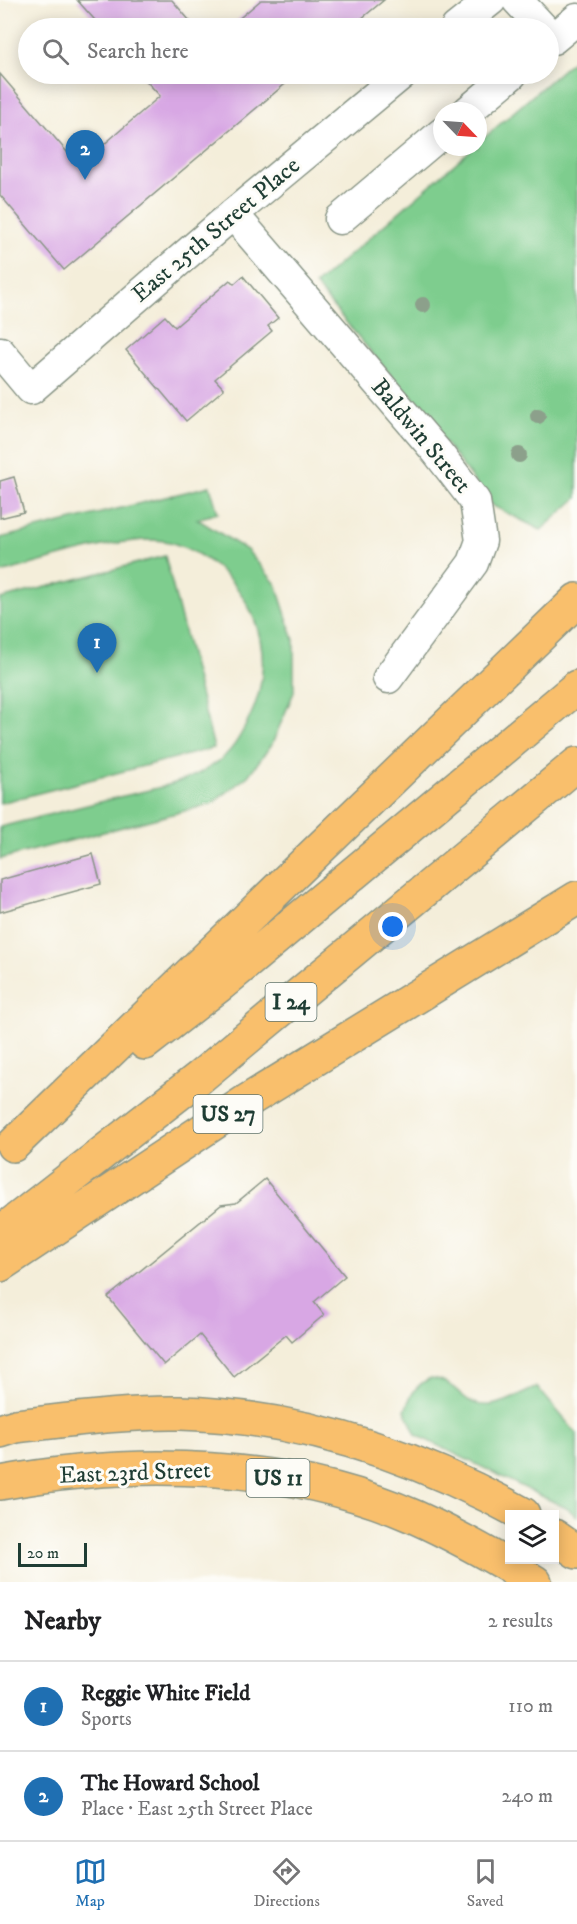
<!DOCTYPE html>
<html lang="en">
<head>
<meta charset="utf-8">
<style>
	body { margin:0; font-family:"IM FELL DW Pica",serif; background:#f6f6f6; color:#202124 }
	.controls { position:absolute; right:18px; bottom:18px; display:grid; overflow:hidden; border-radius:0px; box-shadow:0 3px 15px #0003 }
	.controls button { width:54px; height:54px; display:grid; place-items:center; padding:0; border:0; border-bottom:2px solid #e0e0e0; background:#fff; color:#202124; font:30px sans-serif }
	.compass { position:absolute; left:433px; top:102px; width:54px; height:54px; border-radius:50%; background:#fff; box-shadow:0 3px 15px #0003; rotate:115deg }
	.scale { position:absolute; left:18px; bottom:15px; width:69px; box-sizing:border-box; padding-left:6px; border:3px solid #1f3d34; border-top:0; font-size:16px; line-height:21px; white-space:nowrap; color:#1f3d34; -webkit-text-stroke:4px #fdfcf7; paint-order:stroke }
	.you { position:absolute; left:393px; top:927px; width:21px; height:21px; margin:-15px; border:4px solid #fff; border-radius:50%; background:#1a73e8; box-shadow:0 0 0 9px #1a73e833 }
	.badge { display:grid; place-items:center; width:39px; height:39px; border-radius:50%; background:#1f6fb2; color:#fff; font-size:20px; font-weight:700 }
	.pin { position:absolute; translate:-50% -50px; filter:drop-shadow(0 2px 3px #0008) }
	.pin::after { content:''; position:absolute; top:32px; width:21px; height:18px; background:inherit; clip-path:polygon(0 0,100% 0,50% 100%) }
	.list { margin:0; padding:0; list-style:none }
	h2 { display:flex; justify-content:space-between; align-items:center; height:78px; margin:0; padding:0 24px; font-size:26px }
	h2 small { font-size:20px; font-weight:400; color:#757577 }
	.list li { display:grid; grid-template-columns:39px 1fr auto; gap:18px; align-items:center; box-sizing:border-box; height:90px; padding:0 24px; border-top:2px solid #e0e0e0 }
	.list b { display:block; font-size:22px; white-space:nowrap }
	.list p { margin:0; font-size:20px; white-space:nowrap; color:#757577 }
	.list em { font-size:20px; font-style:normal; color:#757577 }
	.icon { flex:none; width:33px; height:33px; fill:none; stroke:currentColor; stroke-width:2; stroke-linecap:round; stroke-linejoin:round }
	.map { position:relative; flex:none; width:577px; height:1582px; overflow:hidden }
	.search { position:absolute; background:#fff; box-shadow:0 3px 15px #0003; left:18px; right:18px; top:18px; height:66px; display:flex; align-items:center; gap:15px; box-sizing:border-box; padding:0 21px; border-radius:33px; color:#757577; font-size:22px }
	.sheet { height:258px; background:#fff }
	nav { display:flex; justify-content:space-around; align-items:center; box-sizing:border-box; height:84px; border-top:2px solid #e0e0e0; background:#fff; font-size:16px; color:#757577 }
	nav a { display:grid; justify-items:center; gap:3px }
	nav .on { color:#1f6fb2 }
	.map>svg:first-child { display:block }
	.green { fill:#7ecd8e; stroke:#4e8561; stroke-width:1.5 }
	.building { fill:#d8a7e4 }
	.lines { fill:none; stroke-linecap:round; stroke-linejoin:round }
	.minor-casing { stroke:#8a9687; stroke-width:33 }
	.major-casing { stroke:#8a9687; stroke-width:36 }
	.highway-casing { stroke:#8a9687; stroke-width:36 }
	.minor { stroke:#fff; stroke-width:30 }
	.major { stroke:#f9bf6c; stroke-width:33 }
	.highway { stroke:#f9bf6c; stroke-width:33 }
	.tree { fill:#8ca08b }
	.labels { text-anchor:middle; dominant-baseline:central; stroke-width:6; stroke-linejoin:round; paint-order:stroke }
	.shield { fill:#fdfcf7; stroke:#62766e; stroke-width:1.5 }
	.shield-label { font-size:22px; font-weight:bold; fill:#1f3d34 }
	.street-label { font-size:24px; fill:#1f3d34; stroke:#fdfcf7 }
</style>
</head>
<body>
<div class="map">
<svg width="577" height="1582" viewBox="0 0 577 1582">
	<rect width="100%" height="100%" fill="#fdfcf7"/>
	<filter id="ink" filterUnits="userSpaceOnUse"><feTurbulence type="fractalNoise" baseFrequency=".0167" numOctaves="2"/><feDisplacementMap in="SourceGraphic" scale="12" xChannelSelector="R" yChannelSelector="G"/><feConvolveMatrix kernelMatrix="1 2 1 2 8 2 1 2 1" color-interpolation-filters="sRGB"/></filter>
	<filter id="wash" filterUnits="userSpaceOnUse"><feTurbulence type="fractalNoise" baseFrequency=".008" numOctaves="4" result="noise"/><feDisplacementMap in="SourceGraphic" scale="24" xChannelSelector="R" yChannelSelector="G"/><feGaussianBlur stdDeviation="1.35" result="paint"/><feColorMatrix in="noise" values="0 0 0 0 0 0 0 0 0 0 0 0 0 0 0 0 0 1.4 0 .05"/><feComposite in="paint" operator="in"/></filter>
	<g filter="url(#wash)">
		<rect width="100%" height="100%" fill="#f4eeda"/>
		<!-- green -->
		<path class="green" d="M577 57V498L541 530 493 506 427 419 315 285 474 147H478V143Z
			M210 486 218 513 197 519 247 550 276 584 294 640V692L272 744 248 776 211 804 0 859V827C40 817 80 807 119 797 152 789 185 784 213 765 231 754 240 737 249 719 284 649 248 568 173 543 134 530 42 563 0 573V538Z
			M165 556 214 748 0 803V599Z
			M431 1378C446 1380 452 1386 463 1396 486 1417 514 1397 537 1387L577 1434V1516L566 1508 416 1435 405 1410C411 1395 415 1385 431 1378Z"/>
		<g id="blocks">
			<!-- building -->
			<path class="building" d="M77 0H172L196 28H102Z
				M261 0H384L350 28H228Z
				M0 74 79 166 160 96 140 74H297L64 270 0 195Z
				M243 276 278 318 268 326 272 331 215 379 224 389 186 421 126 350 165 316 175 327 230 280 234 284Z
				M14 477 24 512 0 518V481Z
				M93 854 101 884 0 912V880Z
				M265 1179 345 1276 314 1302 324 1315 292 1342 286 1335 234 1377 200 1335 164 1365 108 1297 221 1205 236 1203Z"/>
		</g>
	</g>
	<g filter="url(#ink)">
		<use href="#blocks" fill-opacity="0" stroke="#8a9687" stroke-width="1.5"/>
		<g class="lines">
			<!-- minor casing -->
			<g class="minor-casing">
				<path id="minor" d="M517 0 543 28
					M456 28 491 0
					M548 35 553 39 577 19
					M468 111 512 74
					M233 214 437 452 475 501 481 541 473 563 388 678
					M340 219 442 133
					M0 352 31 389 233 214 402 74"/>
			</g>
			<!-- major casing -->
			<g class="major-casing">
				<path id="major" d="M0 1431 16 1426C70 1420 126 1412 180 1413 301 1416 419 1457 523 1514
					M0 1483C135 1458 288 1461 415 1517 457 1536 496 1558 535 1582
					M554 1536 577 1552"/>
			</g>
			<!-- highway casing -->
			<g class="highway-casing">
				<path id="highway" d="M145 1043 221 984 577 687
					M13 1145 577 600
					M0 1233 200 1077 577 764
					M0 1265 247 1101 577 898"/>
			</g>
			<!-- minor -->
			<use href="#minor" class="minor"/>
			<!-- major -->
			<use href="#major" class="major"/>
			<!-- highway -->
			<use href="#highway" class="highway"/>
		</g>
		<!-- trees -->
		<g class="tree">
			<circle cx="423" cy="305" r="8"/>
			<circle cx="538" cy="416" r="8"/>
			<circle cx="519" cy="455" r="8"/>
		</g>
	</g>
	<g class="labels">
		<!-- shield labels -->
		<g class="shield">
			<rect x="265.5" y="983" width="51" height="38" rx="4.5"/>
			<rect x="193.5" y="1095" width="69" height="38" rx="4.5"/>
			<rect x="246.5" y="1459" width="63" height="38" rx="4.5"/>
		</g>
		<g class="shield-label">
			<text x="291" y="1002">I 24</text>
			<text x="228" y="1114">US 27</text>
			<text x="278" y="1478">US 11</text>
		</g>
		<!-- street labels -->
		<g class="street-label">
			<text transform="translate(216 230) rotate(-40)">East 25th Street Place</text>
			<text transform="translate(421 436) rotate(50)">Baldwin Street</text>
			<text transform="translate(135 1473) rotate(-2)">East 23rd Street</text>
		</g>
	</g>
</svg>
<div class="controls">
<button><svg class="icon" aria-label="layers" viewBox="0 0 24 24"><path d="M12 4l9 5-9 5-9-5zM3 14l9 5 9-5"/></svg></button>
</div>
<svg class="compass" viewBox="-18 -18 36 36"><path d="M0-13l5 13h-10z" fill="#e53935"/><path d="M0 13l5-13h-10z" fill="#757577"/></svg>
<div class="scale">20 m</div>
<div class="you"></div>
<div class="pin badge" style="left:97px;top:673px">1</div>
<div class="pin badge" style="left:85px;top:180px">2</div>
<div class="search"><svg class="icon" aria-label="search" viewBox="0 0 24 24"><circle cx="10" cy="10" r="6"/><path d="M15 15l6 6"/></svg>Search here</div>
</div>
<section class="sheet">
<h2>Nearby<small>2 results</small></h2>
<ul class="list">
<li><span class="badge">1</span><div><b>Reggie White Field</b><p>Sports</p></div><em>110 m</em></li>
<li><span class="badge">2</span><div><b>The Howard School</b><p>Place · East 25th Street Place</p></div><em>240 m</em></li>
</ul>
</section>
<nav>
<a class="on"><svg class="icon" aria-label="map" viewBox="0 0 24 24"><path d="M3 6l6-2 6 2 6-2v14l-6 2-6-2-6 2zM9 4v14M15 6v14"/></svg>Map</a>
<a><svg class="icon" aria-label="directions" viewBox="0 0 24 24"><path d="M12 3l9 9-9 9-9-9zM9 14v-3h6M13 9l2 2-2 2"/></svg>Directions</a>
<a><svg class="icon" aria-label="saved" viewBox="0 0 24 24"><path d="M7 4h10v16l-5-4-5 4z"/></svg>Saved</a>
</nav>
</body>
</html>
